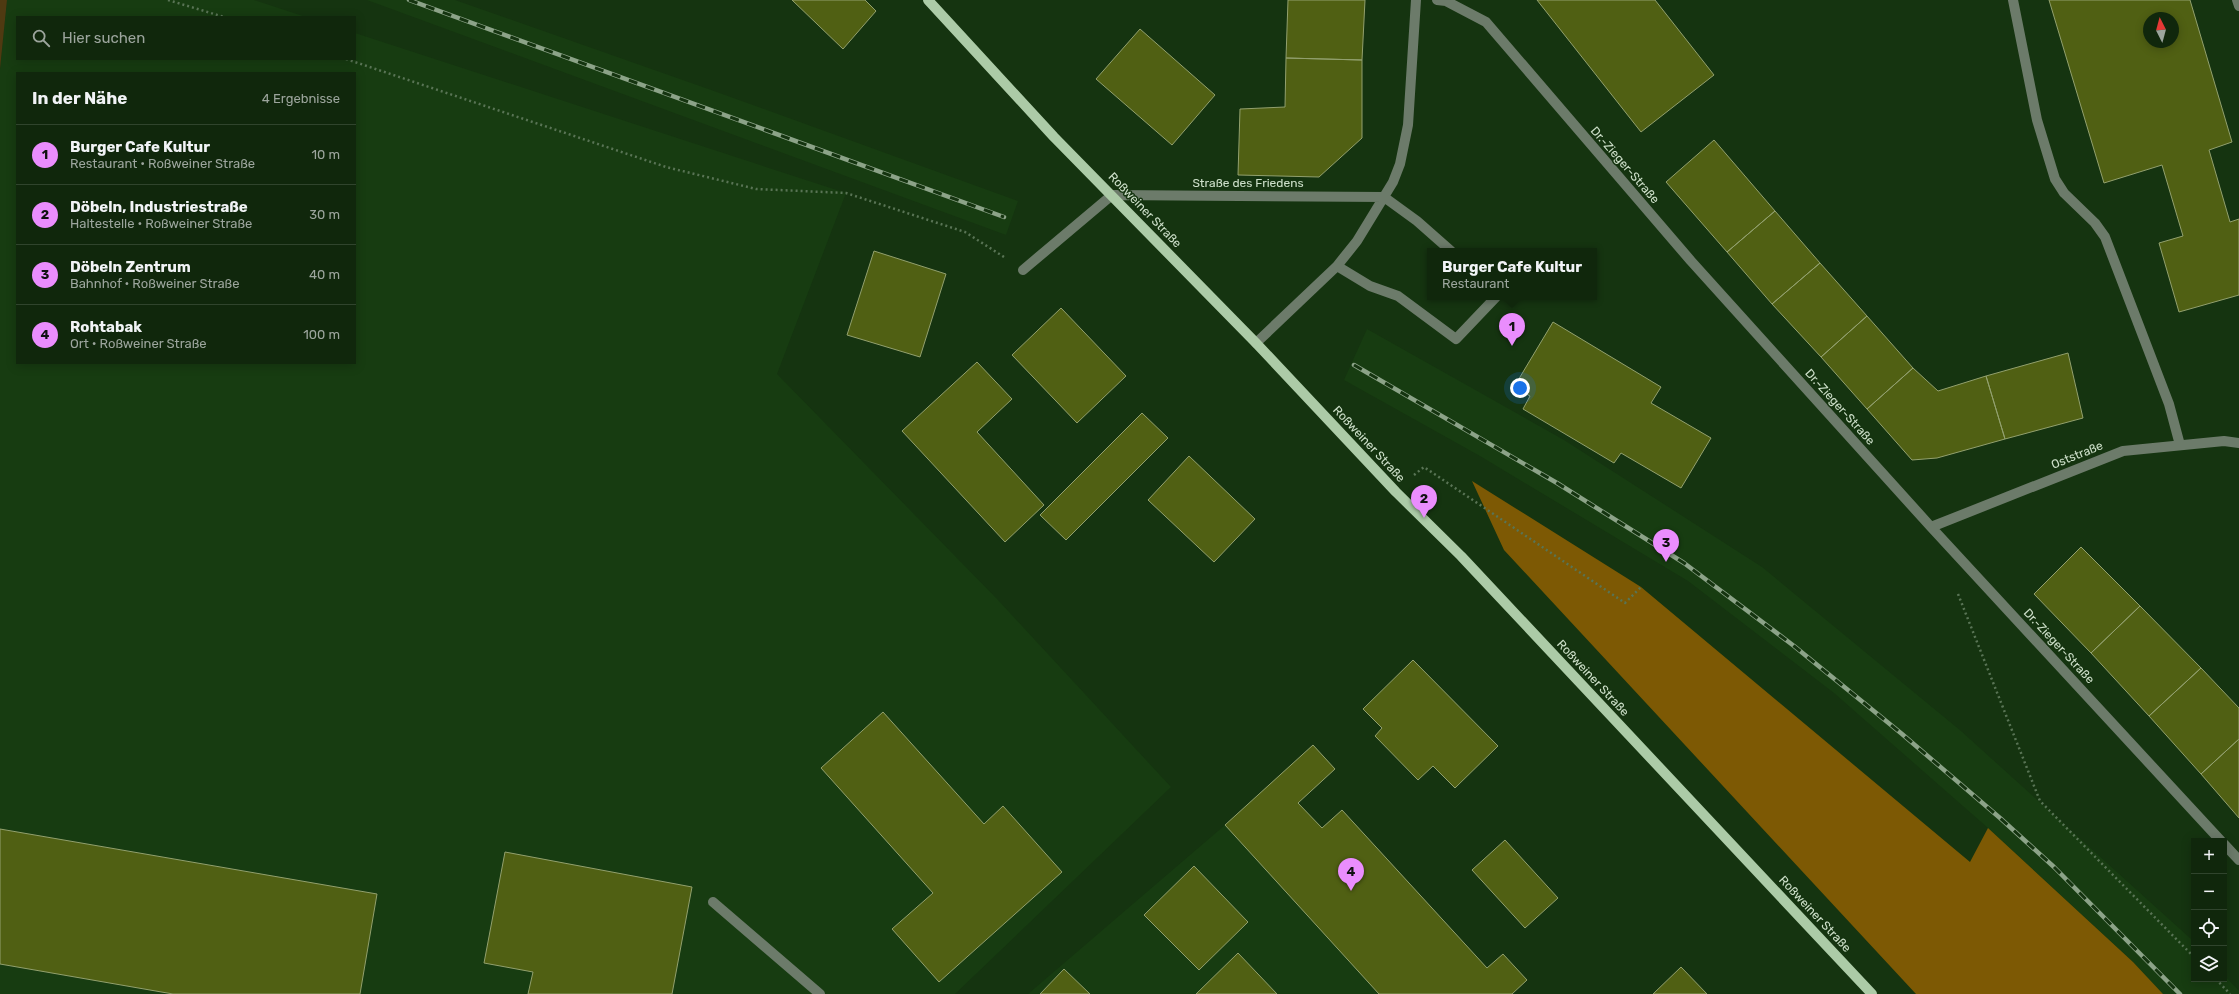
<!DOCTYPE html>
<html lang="de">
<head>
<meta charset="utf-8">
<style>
	body { margin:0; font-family:Rubik,sans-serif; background:#1e331a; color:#f1f3f6 }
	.controls { position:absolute; right:12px; bottom:12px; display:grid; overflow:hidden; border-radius:0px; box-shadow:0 2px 10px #0003 }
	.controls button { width:36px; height:36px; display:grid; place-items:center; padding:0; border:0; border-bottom:1px solid #30442d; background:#10270c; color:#f1f3f6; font:20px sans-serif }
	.compass { position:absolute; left:2143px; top:12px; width:36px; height:36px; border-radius:50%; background:#10270c; box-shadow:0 2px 10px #0003; rotate:354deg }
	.you { position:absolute; left:1520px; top:388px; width:14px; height:14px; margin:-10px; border:3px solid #fff; border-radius:50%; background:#1a73e8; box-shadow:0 0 0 6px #1a73e833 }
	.badge { display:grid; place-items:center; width:26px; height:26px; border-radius:50%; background:#ea8dfd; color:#111; font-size:13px; font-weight:700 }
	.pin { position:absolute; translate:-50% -33px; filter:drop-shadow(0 1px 2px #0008) }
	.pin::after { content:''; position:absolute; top:21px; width:14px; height:12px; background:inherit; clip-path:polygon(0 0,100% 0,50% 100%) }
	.popup { position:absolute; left:1427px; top:248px; width:170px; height:52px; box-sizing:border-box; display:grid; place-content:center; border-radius:0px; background:#10270c; filter:drop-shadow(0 1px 3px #0005); font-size:13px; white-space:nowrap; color:#9ca59d }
	.popup b { font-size:15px; color:#f1f3f6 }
	.popup::after { content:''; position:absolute; left:50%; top:100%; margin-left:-8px; border:8px solid transparent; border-top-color:#10270c }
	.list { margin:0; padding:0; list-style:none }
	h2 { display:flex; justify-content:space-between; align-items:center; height:52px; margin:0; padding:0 16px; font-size:17px }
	h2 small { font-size:13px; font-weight:400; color:#9ca59d }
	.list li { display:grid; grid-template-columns:26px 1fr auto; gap:12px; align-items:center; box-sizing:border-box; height:60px; padding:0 16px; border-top:1px solid #30442d }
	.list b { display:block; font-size:15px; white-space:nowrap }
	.list p { margin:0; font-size:13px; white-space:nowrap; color:#9ca59d }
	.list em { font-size:13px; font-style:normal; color:#9ca59d }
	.icon { flex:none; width:22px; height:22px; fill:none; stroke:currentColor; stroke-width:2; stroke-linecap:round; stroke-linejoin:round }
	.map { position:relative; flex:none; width:2239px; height:994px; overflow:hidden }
	.search { position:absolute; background:#10270c; box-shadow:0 2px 10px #0003; left:16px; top:16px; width:340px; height:44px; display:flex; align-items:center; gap:10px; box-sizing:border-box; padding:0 14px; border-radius:0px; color:#9ca59d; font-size:15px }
	.panel { position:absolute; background:#10270c; box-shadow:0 2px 10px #0003; left:16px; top:72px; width:340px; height:292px; border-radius:0px }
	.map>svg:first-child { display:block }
	.built { fill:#173c11; fill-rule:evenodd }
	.green { fill:#4f3a11 }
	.forest { fill:#7d5904 }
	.building { fill:#506013; stroke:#92a06e; fill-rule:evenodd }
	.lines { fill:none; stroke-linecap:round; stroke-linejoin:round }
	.path { stroke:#597455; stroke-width:2.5; stroke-dasharray:2 3; stroke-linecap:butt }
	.minor { stroke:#6c7b6a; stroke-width:10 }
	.major { stroke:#accba7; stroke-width:10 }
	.rail-casing { stroke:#8ca388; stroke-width:4.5 }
	.rail { stroke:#153410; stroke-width:3; stroke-dasharray:9; stroke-linecap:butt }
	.labels { text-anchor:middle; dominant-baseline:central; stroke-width:3; stroke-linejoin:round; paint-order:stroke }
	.street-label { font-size:12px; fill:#cee0ca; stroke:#153410 }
</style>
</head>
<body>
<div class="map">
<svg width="2239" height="994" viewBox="0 0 2239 994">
	<rect width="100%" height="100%" fill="#153410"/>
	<!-- built -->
	<path class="built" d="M7 0H254L306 17H17V59H355V33L846 193 777 374 997 599 1171 787 955 994H0V69ZM17 73H355V363H17Z
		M367 0H455L714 91 1018 201 1006 235Z
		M1367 329 1564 440 1762 567 1961 731 2191 939 2194 942V979H2224V975L2239 991V994H2163L2133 962 1988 828 1834 693 1688 581 1480 456 1344 380Z
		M1225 825 1379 994H1028Z"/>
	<!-- green -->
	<path class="green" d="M0 0H7L0 69Z"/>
	<!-- forest -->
	<path class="forest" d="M1472 481 1641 587 1970 862 1988 828 2133 962 2163 994H1916L1504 550Z"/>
	<!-- building -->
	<path class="building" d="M792 0H865L876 11 843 49Z
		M1288 0H1365L1362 60 1286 58Z
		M1537 0H1655L1714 75 1641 132Z
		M2049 0H2190L2232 142 2209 150 2230 222 2239 219V295L2179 312 2159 243 2183 236 2162 165 2104 183ZM2149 18H2173V42H2149Z
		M1140 29 1215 95 1172 145 1096 79Z
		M1286 58 1362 60V138L1319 177 1238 175 1240 109 1285 107Z
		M1714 140 1775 211 1727 252 1666 182Z
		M1775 211 1820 263 1772 304 1727 252Z
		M874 251 946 274 920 357 847 335Z
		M1820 263 1867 316 1821 357 1772 304Z
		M1061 308 1126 376 1077 423 1012 355Z
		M1867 316 1913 368 1867 409 1821 357Z
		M1553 322 1661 387 1651 403 1711 438 1681 488 1621 453 1614 463 1523 409 1530 396 1514 387Z
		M2068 353 2083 418 2005 439 1986 376Z
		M977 362 1012 399 977 432 1044 505 1005 542 902 431Z
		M1913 368 1938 391 1986 376 2005 439 1937 458 1912 460 1867 409Z
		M1142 413 1168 438 1066 540 1040 515Z
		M1189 456 1255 519 1214 562 1148 500Z
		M2081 547 2140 606 2091 653 2034 594Z
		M2140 606 2201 668 2149 716 2091 653Z
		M1413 660 1498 746 1455 788 1433 766 1418 780 1375 736 1382 728 1363 709Z
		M2201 668 2239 708V739L2201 774 2149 716Z
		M883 712 984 824 1003 806 1062 872 939 982 892 929 933 893 821 768Z
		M2239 739V818L2201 774Z
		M1313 745 1335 769 1298 803 1322 828 1342 810 1487 968 1503 954 1527 980 1512 994H1379L1225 825Z
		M0 829 377 894 360 994H173L0 964Z
		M1505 840 1558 898 1525 928 1472 870Z
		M505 852 692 887 672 994H528L533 972 484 963Z
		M1194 866 1248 922 1199 970 1144 915Z
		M1238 953 1277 994H1196Z
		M1681 967 1707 994H1653Z
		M1064 969 1090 994H1040Z"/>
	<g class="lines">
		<!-- path -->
		<path class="path" d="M168 0 224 17
			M346 59 666 167 756 189 846 193 965 232 1004 257
			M1414 475 1424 467 1625 603 1641 587
			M1958 594 2040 801 2194 957
			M2216 979 2230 994"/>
		<!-- minor -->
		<path class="minor" d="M1437 0 1446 1 1486 22 1691 261 1931 527 2221 841
			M2013 0 2037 120 2055 179 2064 193 2095 223 2105 237 2169 404 2180 445
			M2237 0 2239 6
			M1337 266 1370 286 1398 296 1456 339 1496 297
			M1023 270 1112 195 1384 197 1417 221 1451 251
			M1256 343 1337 266 1357 241 1393 182 1400 164 1408 125 1416 0
			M1931 527 2123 451 2224 441 2239 443
			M2224 844 2239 860
			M713 902 820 994"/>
		<!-- major -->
		<path class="major" d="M928 0 1054 137 1256 343 1396 492 1461 556 1872 994"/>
		<!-- rail casing -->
		<g class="rail-casing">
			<path id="rail" d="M409 0 1004 217
				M1354 365 1557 483 1684 563 1794 646 1902 734 2000 818 2054 867 2180 994"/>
		</g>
		<!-- rail -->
		<use href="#rail" class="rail"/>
	</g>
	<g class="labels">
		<!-- street labels -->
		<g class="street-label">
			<text transform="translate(1625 165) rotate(49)">Dr.-Zieger-Straße</text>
			<text x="1248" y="183">Straße des Friedens</text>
			<text transform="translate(1145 210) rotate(46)">Roßweiner Straße</text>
			<text transform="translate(1840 407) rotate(48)">Dr.-Zieger-Straße</text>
			<text transform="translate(1369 444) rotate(47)">Roßweiner Straße</text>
			<text transform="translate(2077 455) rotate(-22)">Oststraße</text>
			<text transform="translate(2059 646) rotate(47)">Dr.-Zieger-Straße</text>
			<text transform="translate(1593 678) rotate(47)">Roßweiner Straße</text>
			<text transform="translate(1815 914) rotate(47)">Roßweiner Straße</text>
		</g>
	</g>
</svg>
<div class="controls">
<button>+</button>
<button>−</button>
<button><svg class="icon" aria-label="locate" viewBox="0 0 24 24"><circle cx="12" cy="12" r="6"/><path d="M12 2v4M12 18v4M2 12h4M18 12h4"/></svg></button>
<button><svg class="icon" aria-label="layers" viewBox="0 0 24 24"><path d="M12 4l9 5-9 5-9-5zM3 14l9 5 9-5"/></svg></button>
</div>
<svg class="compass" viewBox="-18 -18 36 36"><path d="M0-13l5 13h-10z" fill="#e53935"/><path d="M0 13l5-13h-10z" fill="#9ca59d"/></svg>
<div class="you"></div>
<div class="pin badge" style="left:1512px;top:346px">1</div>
<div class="popup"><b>Burger Cafe Kultur</b>Restaurant</div>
<div class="pin badge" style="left:1424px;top:518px">2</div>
<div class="pin badge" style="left:1666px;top:562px">3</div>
<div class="pin badge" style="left:1351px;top:891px">4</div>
<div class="search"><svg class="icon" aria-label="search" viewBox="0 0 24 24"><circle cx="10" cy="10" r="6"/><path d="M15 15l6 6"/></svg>Hier suchen</div>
<section class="panel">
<h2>In der Nähe<small>4 Ergebnisse</small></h2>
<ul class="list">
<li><span class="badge">1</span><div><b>Burger Cafe Kultur</b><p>Restaurant · Roßweiner Straße</p></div><em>10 m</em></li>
<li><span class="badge">2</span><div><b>Döbeln, Industriestraße</b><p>Haltestelle · Roßweiner Straße</p></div><em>30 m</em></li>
<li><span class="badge">3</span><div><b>Döbeln Zentrum</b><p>Bahnhof · Roßweiner Straße</p></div><em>40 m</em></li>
<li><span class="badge">4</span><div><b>Rohtabak</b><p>Ort · Roßweiner Straße</p></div><em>100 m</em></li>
</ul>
</section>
</div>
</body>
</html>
